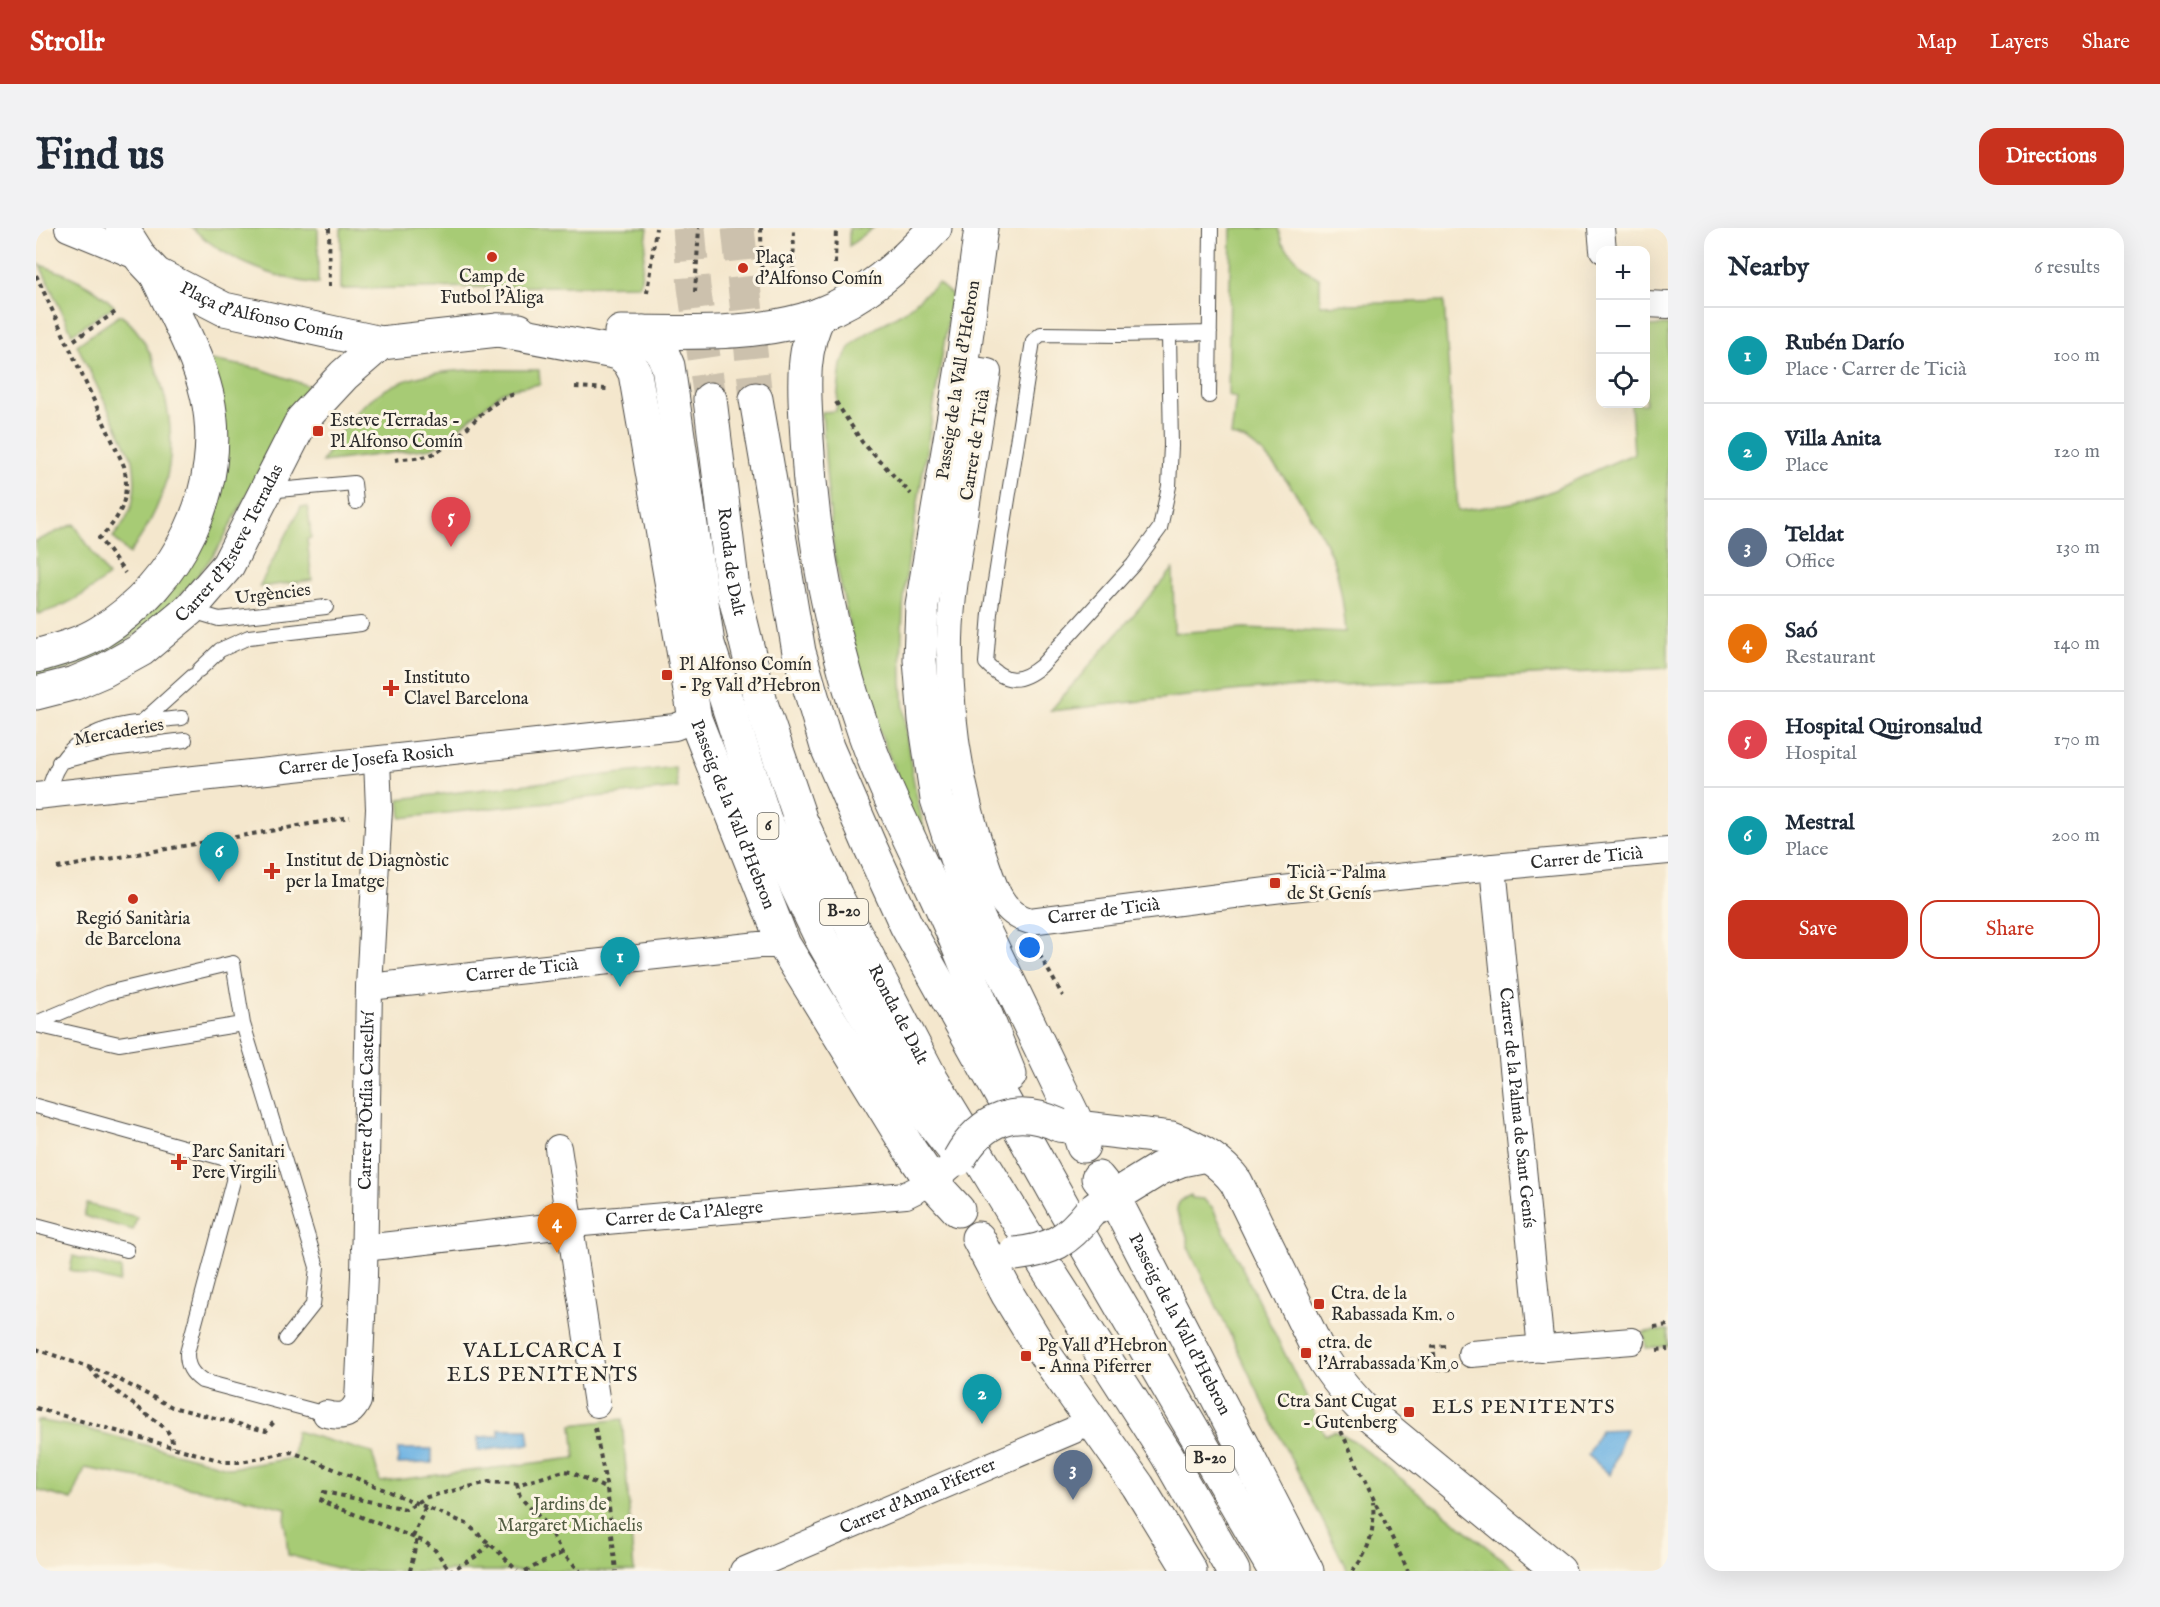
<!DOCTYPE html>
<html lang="en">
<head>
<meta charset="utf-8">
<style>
	body { margin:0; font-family:"IM FELL English",serif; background:#f2f2f3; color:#1f2937 }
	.controls { position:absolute; right:18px; top:18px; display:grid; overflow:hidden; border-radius:12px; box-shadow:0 6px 24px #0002 }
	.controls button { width:54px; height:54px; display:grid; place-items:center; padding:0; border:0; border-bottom:2px solid #e0e1e3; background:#fff; color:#1f2937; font:30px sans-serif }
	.you { position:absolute; left:994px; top:720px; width:21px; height:21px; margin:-15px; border:4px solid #fff; border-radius:50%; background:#1a73e8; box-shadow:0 0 0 9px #1a73e833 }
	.badge { display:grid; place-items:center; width:39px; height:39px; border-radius:50%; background:#c8321e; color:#fff; font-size:20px; font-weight:700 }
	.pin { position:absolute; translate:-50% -50px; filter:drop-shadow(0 2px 3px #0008) }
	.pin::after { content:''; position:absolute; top:32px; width:21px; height:18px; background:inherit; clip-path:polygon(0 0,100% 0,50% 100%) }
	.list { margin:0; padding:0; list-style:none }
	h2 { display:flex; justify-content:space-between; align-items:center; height:78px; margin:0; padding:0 24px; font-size:26px }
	h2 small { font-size:20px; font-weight:400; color:#747a83 }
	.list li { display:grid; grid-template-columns:39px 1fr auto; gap:18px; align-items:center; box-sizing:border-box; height:96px; padding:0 24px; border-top:2px solid #e0e1e3 }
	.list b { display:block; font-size:22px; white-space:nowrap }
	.list p { margin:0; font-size:20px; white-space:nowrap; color:#747a83 }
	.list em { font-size:20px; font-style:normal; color:#747a83 }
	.actions { display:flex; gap:12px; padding:18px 24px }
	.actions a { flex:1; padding:14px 0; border:2px solid #c8321e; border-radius:18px; text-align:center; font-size:21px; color:#c8321e }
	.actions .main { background:#c8321e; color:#fff }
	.icon { flex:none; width:33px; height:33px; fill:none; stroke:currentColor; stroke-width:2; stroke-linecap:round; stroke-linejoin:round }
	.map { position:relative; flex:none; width:1632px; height:1343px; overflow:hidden; border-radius:18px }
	header { display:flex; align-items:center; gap:36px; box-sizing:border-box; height:84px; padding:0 30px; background:#c8321e; color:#fff }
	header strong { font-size:28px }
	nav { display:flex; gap:33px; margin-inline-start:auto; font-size:21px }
	.intro { display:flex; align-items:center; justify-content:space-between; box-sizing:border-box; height:144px; padding:0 36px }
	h1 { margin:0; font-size:42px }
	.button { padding:15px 27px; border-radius:18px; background:#c8321e; color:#fff; font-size:21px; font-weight:700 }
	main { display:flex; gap:36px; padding:0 36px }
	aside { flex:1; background:#fff; border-radius:18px; box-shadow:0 6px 24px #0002 }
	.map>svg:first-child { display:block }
	.green { fill:#a7cb75; stroke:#697b50; stroke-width:1.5 }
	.water { fill:#6cb2e3; stroke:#4c6e87; stroke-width:1.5 }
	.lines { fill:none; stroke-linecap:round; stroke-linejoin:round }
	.highway-tunnel { stroke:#ccc1ad; stroke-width:33; stroke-dasharray:33 16; stroke-linecap:butt }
	.lane-casing { stroke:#494743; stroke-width:16 }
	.street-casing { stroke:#494743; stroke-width:28 }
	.secondary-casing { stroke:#494743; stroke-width:35 }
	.highway-casing { stroke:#494743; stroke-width:35 }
	.path { stroke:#494743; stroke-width:4; stroke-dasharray:4.5 4.5; stroke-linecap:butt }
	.lane { stroke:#fff; stroke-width:14 }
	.street { stroke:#fff; stroke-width:26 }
	.secondary { stroke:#fff; stroke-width:33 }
	.highway { stroke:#fff; stroke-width:33 }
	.secondary-bridge-casing { stroke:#494743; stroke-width:35; stroke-linecap:butt }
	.secondary-bridge { stroke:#fff; stroke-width:33 }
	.poi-dot { fill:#c8321e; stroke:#fcf5e5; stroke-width:2 }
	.labels { text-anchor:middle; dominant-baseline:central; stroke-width:6; stroke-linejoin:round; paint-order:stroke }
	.shield { fill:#fcf5e5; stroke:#6a6863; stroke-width:1.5 }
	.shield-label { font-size:16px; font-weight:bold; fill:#2b2b2b }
	.poi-label { font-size:18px; fill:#2b2b2b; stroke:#fcf5e5; text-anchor:start }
	.street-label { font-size:18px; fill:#2b2b2b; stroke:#fcf5e5 }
	.park-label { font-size:18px; fill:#505b41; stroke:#fcf5e5 }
	.neighbourhood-label { font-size:20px; letter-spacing:1.5px; fill:#2b2b2b; stroke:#fcf5e5 }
	.quarter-label { font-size:21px; letter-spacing:1.5px; fill:#2b2b2b; stroke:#fcf5e5 }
</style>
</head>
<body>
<header>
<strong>Strollr</strong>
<nav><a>Map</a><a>Layers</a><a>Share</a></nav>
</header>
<div class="intro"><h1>Find us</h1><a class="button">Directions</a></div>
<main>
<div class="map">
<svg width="1632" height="1343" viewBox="0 0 1632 1343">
	<rect width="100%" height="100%" fill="#fcf5e5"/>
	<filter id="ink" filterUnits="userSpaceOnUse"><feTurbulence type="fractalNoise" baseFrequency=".0167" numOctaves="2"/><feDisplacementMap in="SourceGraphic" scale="12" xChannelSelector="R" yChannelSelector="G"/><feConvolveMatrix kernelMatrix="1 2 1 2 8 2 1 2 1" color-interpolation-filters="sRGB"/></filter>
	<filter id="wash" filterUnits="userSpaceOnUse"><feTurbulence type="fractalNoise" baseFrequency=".008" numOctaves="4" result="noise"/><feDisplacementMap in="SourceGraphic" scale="24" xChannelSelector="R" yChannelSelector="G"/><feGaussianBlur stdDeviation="1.35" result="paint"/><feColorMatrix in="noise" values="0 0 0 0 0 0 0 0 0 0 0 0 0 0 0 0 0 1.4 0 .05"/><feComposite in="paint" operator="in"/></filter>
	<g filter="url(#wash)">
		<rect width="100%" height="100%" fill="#f4e7cd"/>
		<!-- green -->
		<path class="green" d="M156 0H282V56C236 50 190 32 156 0Z
			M305 0H612L604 57 305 61Z
			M813 0H837L813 18Z
			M1195 0H1242L1246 15 1270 42 1284 51V77L1408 73 1422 283C1452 278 1486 276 1513 264 1542 252 1568 237 1598 226L1595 176H1610V98L1632 97V440L1206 462 1014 483 1137 341 1138 405 1208 400 1310 404C1308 382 1305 357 1298 335 1287 303 1240 228 1209 212 1205 210 1199 209 1195 208L1200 169 1192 167Z
			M4 37C32 46 57 57 78 78L36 106Z
			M902 55 916 67 872 334C858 435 867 525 894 623L890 624 827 460 798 326 791 255 786 184 800 183 805 136 815 118 828 107 869 83Z
			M84 87C101 98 113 121 120 140 146 211 138 266 93 326L77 309C98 285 102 263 97 232L41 117Z
			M174 132 225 141 273 158 261 173 184 317C152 366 107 410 53 433 37 441 17 445 0 450V441L141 350Z
			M503 142 504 156 478 160 465 165 403 216 395 220 286 234C299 213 311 191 330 175 377 134 446 143 503 142Z
			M265 279H272L275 310 271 311 276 352 223 359Z
			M38 296 72 348C51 366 29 379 2 386L0 313Z
			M639 539 642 560 365 590 363 571Z
			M1155 967 1156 970 1167 971 1176 979 1289 1207 1298 1203 1318 1213 1481 1343H1312L1235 1191 1152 1019C1156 1001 1123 979 1155 967Z
			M51 976 101 989 97 1002 48 988Z
			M37 1028 86 1041 83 1055 34 1042Z
			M1632 1102V1118L1610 1120 1608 1104Z
			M586 1191 598 1343H312L252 1327 249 1295 250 1280 200 1268 49 1240 36 1272 0 1262V1192L47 1200 195 1240 257 1230 260 1203 336 1225 344 1254 539 1230 536 1197Z"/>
		<!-- water -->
		<path class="water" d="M463 1201H492L494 1216 442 1223V1209L463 1208Z
			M1590 1201 1574 1247 1552 1227 1564 1202Z
			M362 1221H396V1235L362 1236Z"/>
	</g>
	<g filter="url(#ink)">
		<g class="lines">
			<!-- highway-tunnel -->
			<path class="highway-tunnel" d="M653 0 658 59 674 171
				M702 0 720 171"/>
			<!-- lane casing -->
			<g class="lane-casing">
				<path id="lane" d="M1133 107 1135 218 1133 258 1124 300 1097 337 1005 438C983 456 969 455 950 435L954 385 997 113 1005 106 1083 107 1174 105
					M1173 168 1175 0
					M231 263 318 255 320 274
					M153 382 183 391 290 379
					M163 442 184 422 213 409 325 396
					M106 494 157 448
					M23 534 75 521 149 512
					M11 568C27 496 86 496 146 490
					M0 795 71 765 197 735 207 796
					M0 797 83 816 207 796 281 1039 277 1077 250 1111
					M0 878 190 931C196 938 198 944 197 953L151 1125C151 1138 155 1145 166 1153L290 1186
					M0 998 91 1022"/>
			</g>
			<!-- street casing -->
			<g class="street-casing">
				<g id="street">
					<path d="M32 0 105 30"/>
					<path d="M1565 0 1567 22"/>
					<path d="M1610 76 1632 77"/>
					<path id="s1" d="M926 140 952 144C944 192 936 240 929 288 922 329 915 370 914 411 913 484 923 557 947 626 957 654 963 685 994 693L1246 661 1457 639 1632 623"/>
					<path id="s2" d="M0 568 639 499 659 491"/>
					<path id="s3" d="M1457 639 1505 1121"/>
					<path id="s4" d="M333 759 723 717H748"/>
					<path d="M522 920 561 1176"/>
					<path id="s5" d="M328 1020 547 995 870 967 896 954 923 931"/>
					<path d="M1435 1126 1596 1113"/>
					<path id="s6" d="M290 1186C305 1190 315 1188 322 1173L328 1048 333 759 343 581 341 532"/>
					<path id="s7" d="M707 1343 1038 1202 1052 1187"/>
				</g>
			</g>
			<!-- secondary casing -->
			<g class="secondary-casing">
				<g id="secondary">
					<path id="s8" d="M86 0 105 30 120 46 188 81 345 115 462 102H483"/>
					<path d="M945 0 926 140 886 377 884 432 889 492 901 571 925 646 943 692 1038 889 1047 918"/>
					<path id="s9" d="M462 102 583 125 593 134 599 145 659 491 748 717 874 922 896 954 922 982"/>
					<path d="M585 104C648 104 722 109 782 87 828 70 866 36 899 0"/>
					<path d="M0 428C21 422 45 416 64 404 142 357 192 259 171 167 161 125 138 85 120 46"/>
					<path id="s10" d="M0 465 39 455 67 443 105 422 153 382 192 337 266 192 308 147 345 115"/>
					<path d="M1023 897 1135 910C1160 919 1184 932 1200 954L1281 1120C1293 1143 1309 1162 1327 1181L1523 1343"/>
					<path id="s11" d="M1062 950 1078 970 1271 1343"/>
					<path d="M1060 980 1123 941 1145 932 1170 927"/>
					<path d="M942 1010 972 1067 1003 1118 1102 1258 1154 1343"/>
				</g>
			</g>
			<!-- highway casing -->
			<g class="highway-casing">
				<g id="highway">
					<path d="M784 86C763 124 769 169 771 211 776 311 795 409 828 504 851 570 885 632 913 696 934 746 954 797 974 847"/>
					<path d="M607 104 626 124 632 138 672 416 729 592 786 712 879 873 921 926"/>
					<path id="s12" d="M674 171 697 361 725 475 765 593 800 668 896 852 1005 1031 1131 1227 1197 1343"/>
					<path d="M720 171 763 424 791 519 833 616 870 697 1028 980 1239 1343"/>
				</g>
			</g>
			<!-- path -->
			<path class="path" d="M293 0 294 58
				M725 0 726 59
				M799 36 800 0
				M0 47 88 238C94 267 86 290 63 310L89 345
				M757 53 758 0
				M659 64 663 0
				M611 65 620 0
				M38 112 81 83
				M539 159 572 161
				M800 174 826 214 875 266
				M359 232C369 230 381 231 391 228 426 217 443 175 479 166
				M21 640 314 589
				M999 719 1027 768
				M1618 1099 1632 1097
				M1409 1118 1397 1119 1400 1142 1414 1141
				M0 1121 72 1146 136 1179 230 1203 238 1194
				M1621 1122 1632 1121
				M1373 1132 1398 1130
				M54 1140 61 1149 129 1200 135 1208 137 1219
				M0 1180 189 1234H205L255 1224 269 1229 431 1296 464 1325 481 1343
				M559 1200 571 1261 580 1343
				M1305 1203 1372 1343
				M481 1256 484 1269 510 1296 526 1325 544 1343
				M377 1309 389 1280
				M454 1316 439 1329 414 1343 399 1322 389 1314 285 1273 288 1264 370 1281 391 1269 453 1254 484 1256 528 1243 535 1244 571 1261
				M374 1343 381 1311
				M489 1343 526 1325
				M1316 1343C1334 1325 1339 1299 1337 1274"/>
			<!-- lane -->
			<use href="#lane" class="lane"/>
			<!-- street -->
			<use href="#street" class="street"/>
			<!-- secondary -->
			<use href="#secondary" class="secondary"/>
			<!-- highway -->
			<use href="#highway" class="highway"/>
			<!-- secondary-bridge casing -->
			<g class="secondary-bridge-casing">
				<path id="secondary-bridge" d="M923 931C946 890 980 877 1023 897
					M979 1026C1015 1022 1031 1013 1054 984"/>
			</g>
			<!-- secondary-bridge -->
			<use href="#secondary-bridge" class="secondary-bridge"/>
		</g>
	</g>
	<!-- markers -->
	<g class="poi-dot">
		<circle cx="456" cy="29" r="6"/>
		<circle cx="707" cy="40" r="6"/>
		<rect x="276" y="197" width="12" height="12" rx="3"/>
		<rect x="625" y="441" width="12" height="12" rx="3"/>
		<path d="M352 451h6v6h6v6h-6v6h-6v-6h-6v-6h6z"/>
		<path d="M233 634h6v6h6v6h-6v6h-6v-6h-6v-6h6z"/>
		<rect x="1233" y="649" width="12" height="12" rx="3"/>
		<circle cx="97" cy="671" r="6"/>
		<path d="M140 925h6v6h6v6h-6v6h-6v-6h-6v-6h6z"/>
		<rect x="1277" y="1070" width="12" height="12" rx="3"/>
		<rect x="1264" y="1119" width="12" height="12" rx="3"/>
		<rect x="984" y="1122" width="12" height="12" rx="3"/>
		<rect x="1367" y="1178" width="12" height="12" rx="3"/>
	</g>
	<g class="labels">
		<!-- shield labels -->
		<g class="shield">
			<rect x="721.5" y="585" width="21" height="26" rx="4.5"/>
			<rect x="784" y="671" width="48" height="26" rx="4.5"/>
			<rect x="1150" y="1218" width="48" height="26" rx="4.5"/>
		</g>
		<g class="shield-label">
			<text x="732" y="598">6</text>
			<text x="808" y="684">B-20</text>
			<text x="1174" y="1231">B-20</text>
		</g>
		<!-- poi labels -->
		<g class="poi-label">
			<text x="719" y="30">Plaça<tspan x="719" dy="21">d'Alfonso Comín</tspan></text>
			<text x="456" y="49" text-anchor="middle">Camp de<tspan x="456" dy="21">Futbol l'Àliga</tspan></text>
			<text x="294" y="193">Esteve Terradas -<tspan x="294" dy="21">Pl Alfonso Comín</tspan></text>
			<text x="643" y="437">Pl Alfonso Comín<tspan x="643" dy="21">- Pg Vall d'Hebron</tspan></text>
			<text x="368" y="450">Instituto<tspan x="368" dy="21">Clavel Barcelona</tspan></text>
			<text x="250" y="633">Institut de Diagnòstic<tspan x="250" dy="21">per la Imatge</tspan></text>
			<text x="1251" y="645">Ticià - Palma<tspan x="1251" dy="21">de St Genís</tspan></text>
			<text x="97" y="691" text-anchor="middle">Regió Sanitària<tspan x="97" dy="21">de Barcelona</tspan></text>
			<text x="156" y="924">Parc Sanitari<tspan x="156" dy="21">Pere Virgili</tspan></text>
			<text x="1295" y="1066">Ctra. de la<tspan x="1295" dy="21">Rabassada Km. 0</tspan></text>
			<text x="1282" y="1115">ctra. de<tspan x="1282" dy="21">l'Arrabassada Km 0</tspan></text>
			<text x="1002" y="1118">Pg Vall d'Hebron<tspan x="1002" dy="21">- Anna Piferrer</tspan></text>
			<text x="1361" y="1174" text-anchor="end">Ctra Sant Cugat<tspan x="1361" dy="21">- Gutenberg</tspan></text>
		</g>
		<!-- street labels -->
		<g class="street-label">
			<text stroke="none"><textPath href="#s8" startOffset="171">Plaça d'Alfonso Comín</textPath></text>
			<text transform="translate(923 152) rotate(-81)">Passeig de la Vall d'Hebron</text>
			<text transform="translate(940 217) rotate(-81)">Carrer de Ticià</text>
			<text stroke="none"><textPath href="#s10" startOffset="255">Carrer d'Esteve Terradas</textPath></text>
			<text stroke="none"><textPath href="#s12" startOffset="164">Ronda de Dalt</textPath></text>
			<text transform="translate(237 367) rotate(-7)">Urgències</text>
			<text transform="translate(83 505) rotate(-10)">Mercaderies</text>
			<text stroke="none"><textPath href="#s2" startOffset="332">Carrer de Josefa Rosich</textPath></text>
			<text stroke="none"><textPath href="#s9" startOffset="603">Passeig de la Vall d'Hebron</textPath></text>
			<text stroke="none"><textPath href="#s1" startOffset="1161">Carrer de Ticià</textPath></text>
			<text stroke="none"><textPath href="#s1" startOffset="675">Carrer de Ticià</textPath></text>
			<text stroke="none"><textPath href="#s4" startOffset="154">Carrer de Ticià</textPath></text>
			<text stroke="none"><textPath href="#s12" startOffset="650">Ronda de Dalt</textPath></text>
			<text stroke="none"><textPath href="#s6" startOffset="339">Carrer d'Otília Castellví</textPath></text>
			<text stroke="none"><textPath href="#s3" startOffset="242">Carrer de la Palma de Sant Genís</textPath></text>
			<text stroke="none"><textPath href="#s5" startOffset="322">Carrer de Ca l'Alegre</textPath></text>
			<text stroke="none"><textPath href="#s11" startOffset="168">Passeig de la Vall d'Hebron</textPath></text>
			<text stroke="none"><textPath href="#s7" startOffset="190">Carrer d'Anna Piferrer</textPath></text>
		</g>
		<!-- park labels -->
		<g class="park-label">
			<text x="534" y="1277">Jardins de<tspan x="534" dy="21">Margaret Michaelis</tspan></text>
		</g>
		<!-- neighbourhood labels -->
		<g class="neighbourhood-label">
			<text x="1488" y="1179">ELS PENITENTS</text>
		</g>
		<!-- quarter labels -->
		<g class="quarter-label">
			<text x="507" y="1123">VALLCARCA I<tspan x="507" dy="24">ELS PENITENTS</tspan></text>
		</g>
	</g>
</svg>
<div class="controls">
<button>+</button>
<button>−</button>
<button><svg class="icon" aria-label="locate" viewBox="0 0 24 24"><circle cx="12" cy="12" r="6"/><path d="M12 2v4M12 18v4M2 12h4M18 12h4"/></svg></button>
</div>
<div class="you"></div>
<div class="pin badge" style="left:584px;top:759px;background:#0f9aa8">1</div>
<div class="pin badge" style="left:946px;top:1196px;background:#0f9aa8">2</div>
<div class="pin badge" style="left:1037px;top:1272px;background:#5c6f8a">3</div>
<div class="pin badge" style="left:521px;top:1025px;background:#e8710a">4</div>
<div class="pin badge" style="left:415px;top:319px;background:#e0444e">5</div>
<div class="pin badge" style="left:183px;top:654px;background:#0f9aa8">6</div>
</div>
<aside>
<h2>Nearby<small>6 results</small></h2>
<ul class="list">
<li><span class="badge" style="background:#0f9aa8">1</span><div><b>Rubén Darío</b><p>Place · Carrer de Ticià</p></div><em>100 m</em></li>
<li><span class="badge" style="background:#0f9aa8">2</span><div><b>Villa Anita</b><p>Place</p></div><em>120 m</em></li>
<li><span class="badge" style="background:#5c6f8a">3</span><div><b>Teldat</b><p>Office</p></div><em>130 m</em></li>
<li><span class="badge" style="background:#e8710a">4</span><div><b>Saó</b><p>Restaurant</p></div><em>140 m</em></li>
<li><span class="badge" style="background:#e0444e">5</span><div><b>Hospital Quironsalud</b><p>Hospital</p></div><em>170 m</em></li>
<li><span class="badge" style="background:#0f9aa8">6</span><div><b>Mestral</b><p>Place</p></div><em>200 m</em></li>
</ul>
<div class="actions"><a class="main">Save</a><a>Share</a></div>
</aside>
</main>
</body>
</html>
